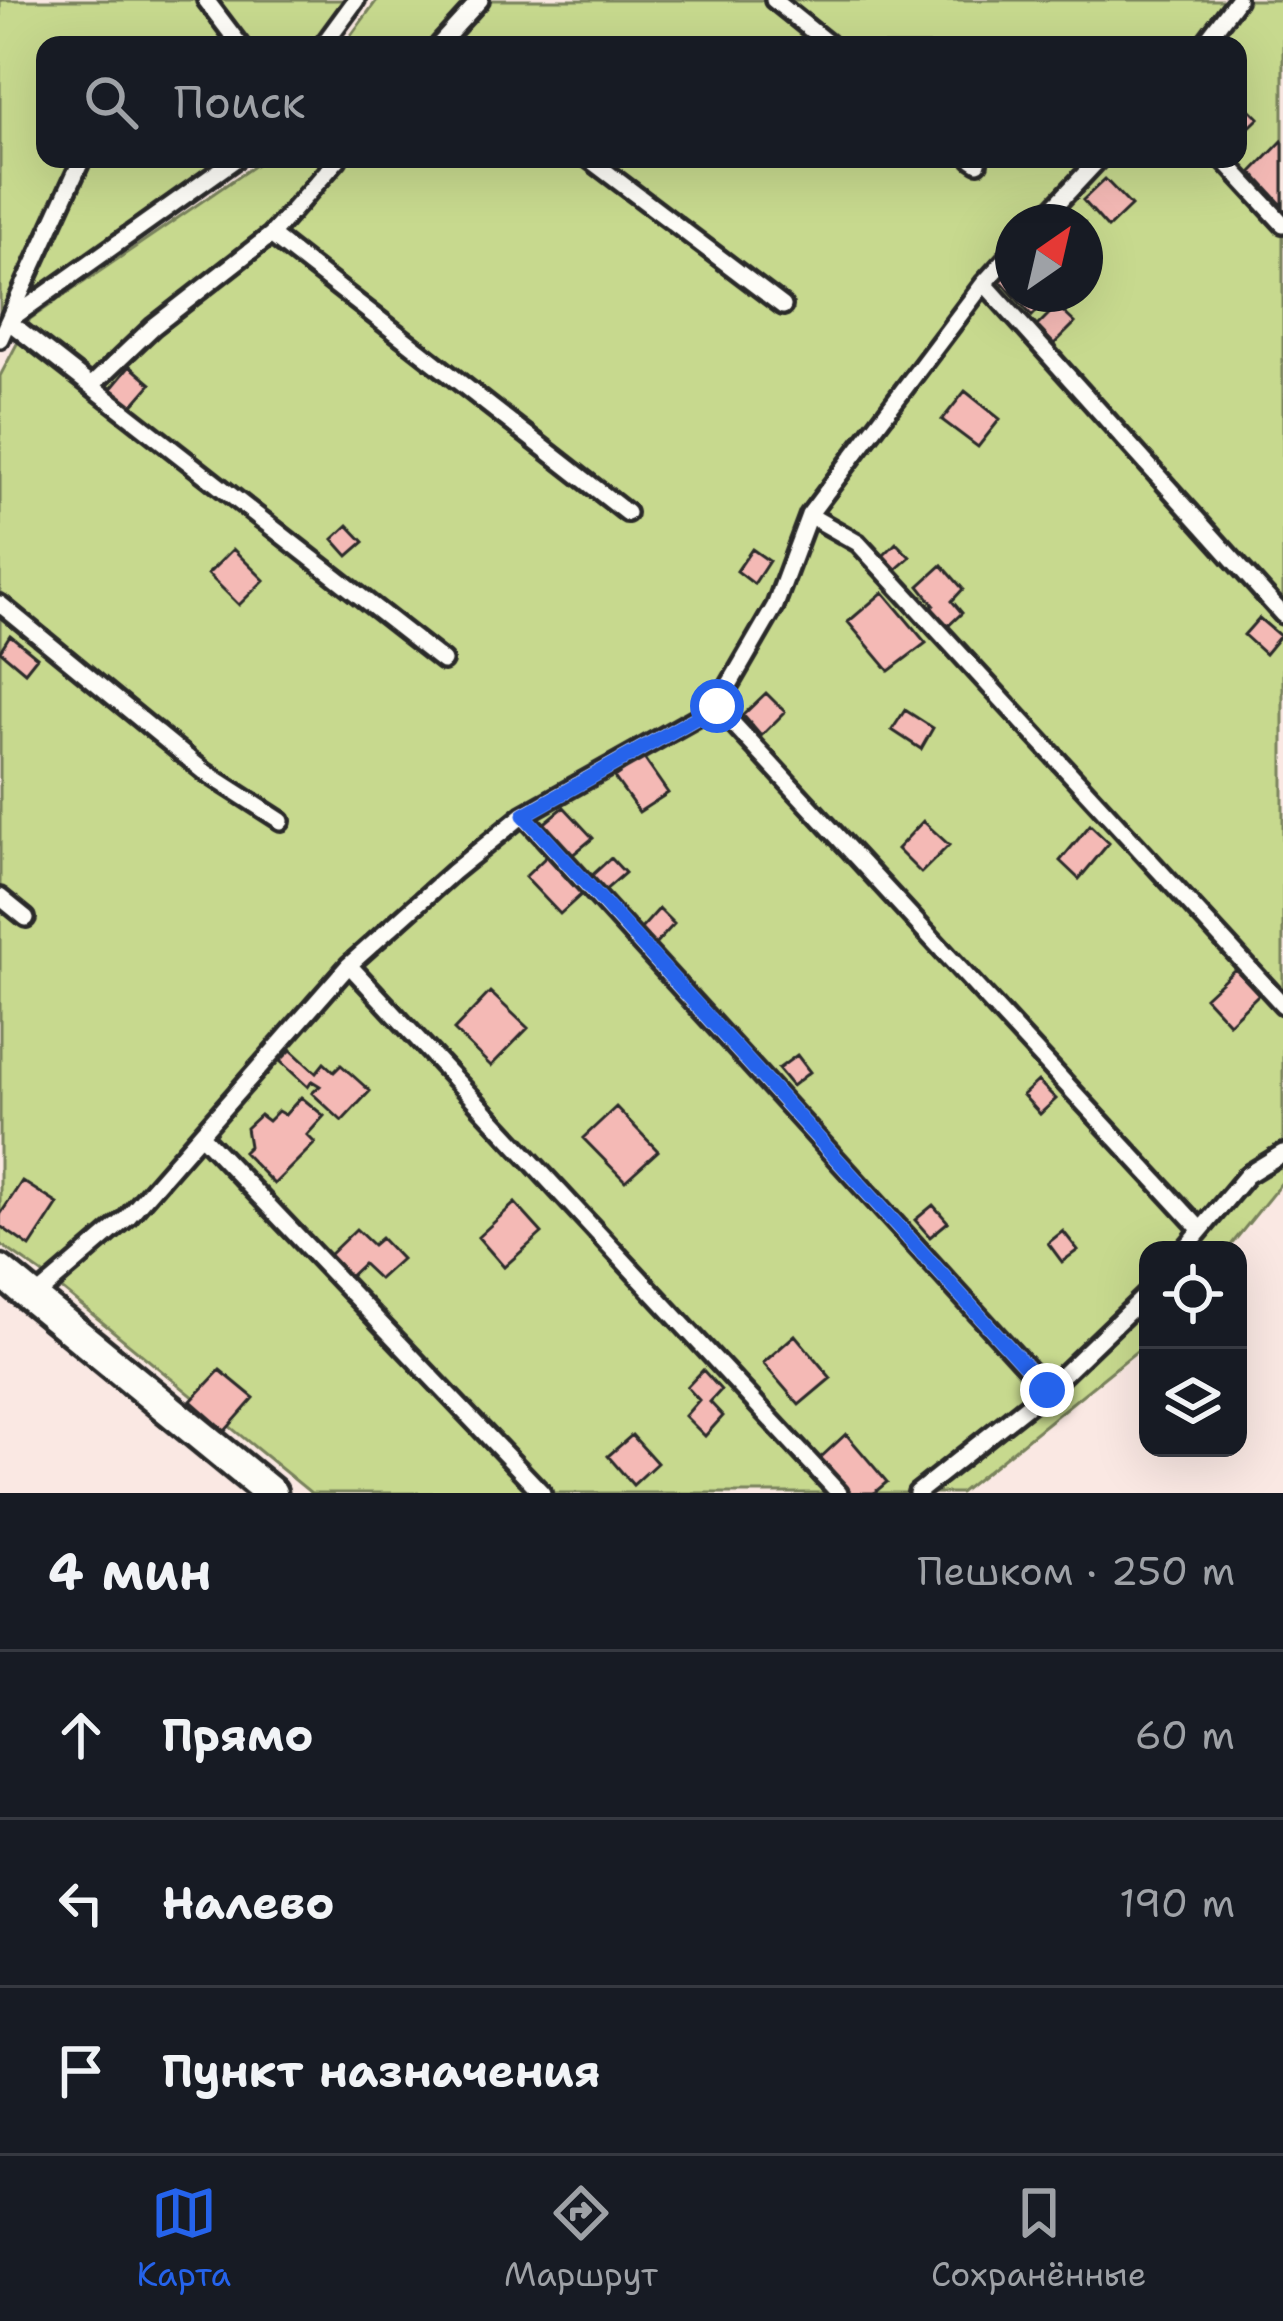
<!DOCTYPE html>
<html lang="ru">
<head>
<meta charset="utf-8">
<style>
	body { margin:0; font-family:"Shantell Sans",sans-serif; background:#20242c; color:#f1f3f6 }
	.controls { position:absolute; right:36px; bottom:36px; display:grid; overflow:hidden; border-radius:24px; box-shadow:0 12px 48px #0002 }
	.controls button { width:108px; height:108px; display:grid; place-items:center; padding:0; border:0; border-bottom:3px solid #363941; background:#171b24; color:#f1f3f6; font:60px sans-serif }
	.compass { position:absolute; left:995px; top:204px; width:108px; height:108px; border-radius:50%; background:#171b24; box-shadow:0 12px 48px #0002; rotate:34deg }
	.stop { position:absolute; width:36px; height:36px; margin:-27px; border:9px solid #2563eb; border-radius:50%; background:#fff }
	.stop.end { background:#2563eb; border-color:#fff; box-shadow:0 3px 12px #0008 }
	.list { margin:0; padding:0; list-style:none }
	h2 { display:flex; justify-content:space-between; align-items:center; height:156px; margin:0; padding:0 48px; font-size:51px }
	h2 small { font-size:39px; font-weight:400; color:#9ea1a6 }
	.list li { display:grid; grid-template-columns:78px 1fr auto; gap:36px; align-items:center; box-sizing:border-box; height:168px; padding:0 48px; border-top:3px solid #363941 }
	.list b { display:block; font-size:45px; white-space:nowrap }
	.list em { font-size:39px; font-style:normal; color:#9ea1a6 }
	.icon { flex:none; width:66px; height:66px; fill:none; stroke:currentColor; stroke-width:2; stroke-linecap:round; stroke-linejoin:round }
	.map { position:relative; flex:none; width:1283px; height:1493px; overflow:hidden }
	.search { position:absolute; background:#171b24; box-shadow:0 12px 48px #0002; left:36px; right:36px; top:36px; height:132px; display:flex; align-items:center; gap:30px; box-sizing:border-box; padding:0 42px; border-radius:24px; color:#9ea1a6; font-size:45px }
	.sheet { height:660px; background:#171b24 }
	nav { display:flex; justify-content:space-around; align-items:center; box-sizing:border-box; height:168px; border-top:3px solid #363941; background:#171b24; font-size:33px; color:#9ea1a6 }
	nav a { display:grid; justify-items:center; gap:6px }
	nav .on { color:#2563eb }
	.map>svg:first-child { display:block }
	.green { fill:#c7d98e; stroke:#79825c; stroke-width:3; fill-rule:evenodd }
	.building { fill:#f4b9b5; stroke:#2b2b2b; stroke-width:3 }
	.lines { fill:none; stroke-linecap:round; stroke-linejoin:round }
	.lane-casing { stroke:#2b2b2b; stroke-width:24 }
	.street-casing { stroke:#2b2b2b; stroke-width:39 }
	.lane { stroke:#fdfcf7; stroke-width:15 }
	.street { stroke:#fdfcf7; stroke-width:30 }
	.route { stroke:#2563eb; stroke-width:15 }
</style>
</head>
<body>
<div class="map">
<svg width="1283" height="1493" viewBox="0 0 1283 1493">
	<rect width="100%" height="100%" fill="#fae8e3"/>
	<filter id="ink" filterUnits="userSpaceOnUse"><feTurbulence type="fractalNoise" baseFrequency=".00833" numOctaves="2"/><feDisplacementMap in="SourceGraphic" scale="24" xChannelSelector="R" yChannelSelector="G"/><feConvolveMatrix kernelMatrix="1 2 1 2 8 2 1 2 1" color-interpolation-filters="sRGB"/></filter>
	<g filter="url(#ink)">
		<!-- green -->
		<path class="green" d="M0 0H349L317 45H45V159H226L4 313 0 321Z
			M377 0H1283V1181L1227 1250H1148V1342L960 1493H311L42 1273 0 1244V376L30 319 264 159H1238V45H344ZM1013 222H1085V294H1013Z"/>
		<!-- building -->
		<path class="building" d="M1238 97 1259 118 1238 138Z
			M1282 141 1283 143V206L1252 172Z
			M1105 179 1131 206 1108 228 1083 200Z
			M1013 268V294H1053L1032 316 1001 281Z
			M1057 306 1075 323 1054 344 1037 326Z
			M130 366 151 384 131 407 110 390Z
			M965 391 1000 419 978 447 942 420Z
			M348 525 364 542 348 556 333 539Z
			M896 543 910 557 893 572 880 559Z
			M233 549 264 580 239 605 208 574Z
			M752 549 769 561 754 584 737 571Z
			M942 565 963 589 952 601 962 613 945 629 929 611 934 605 919 586Z
			M883 592 926 643 889 671 848 622Z
			M1259 618 1280 636 1265 654 1244 635Z
			M10 635 37 657 25 672 0 651Z
			M766 693 785 712 761 736 743 715Z
			M905 710 933 728 921 749 892 730Z
			M643 757 668 793 639 812 614 777Z
			M564 807 593 838 570 857 541 826Z
			M923 821 949 845 921 873 897 849Z
			M1090 825 1109 843 1079 879 1060 861Z
			M548 855 583 893 560 914 525 877Z
			M611 858 625 873 602 893 589 878Z
			M659 909 674 924 654 946 640 930Z
			M1235 969 1259 994 1229 1023 1205 997Z
			M490 992 528 1028 491 1066 454 1030Z
			M291 1050 316 1073 324 1063 334 1072 341 1065 370 1091 342 1121 312 1093 320 1086 312 1081 308 1087 280 1061Z
			M797 1055 810 1072 792 1086 778 1069Z
			M1038 1081 1056 1099 1040 1114 1023 1095Z
			M301 1097 324 1116 307 1135 315 1143 274 1184 243 1152 249 1146 246 1128 260 1115 268 1121 278 1111 285 1115Z
			M616 1107 658 1151 625 1181 583 1138Z
			M22 1181 58 1204 30 1247 0 1226V1215Z
			M515 1203 542 1233 504 1267 478 1237Z
			M933 1205 948 1222 930 1237 915 1220Z
			M356 1229 373 1245 381 1238 401 1259 379 1279 363 1264 346 1280 326 1258Z
			M1063 1231 1078 1250 1062 1262 1048 1243Z
			M795 1335 831 1378 799 1405 763 1363Z
			M220 1370 254 1398 225 1431 191 1401Z
			M703 1370 721 1390 710 1402 723 1416 705 1436 685 1416 699 1400 687 1387Z
			M846 1434 887 1482 874 1493H848L819 1459Z
			M632 1435 657 1463 633 1485 608 1456Z"/>
		<g class="lines">
			<!-- lane casing -->
			<g class="lane-casing">
				<path id="lane" d="M206 0 240 45
					M774 0 830 45
					M323 45 356 0
					M439 45 480 0
					M1203 45 1237 0
					M82 159 8 321 236 159
					M589 159 783 306
					M972 159 978 163
					M1223 159 1283 224
					M1040 222 1099 159
					M271 235 627 513
					M984 283 1283 615
					M0 339 8 321 443 661
					M91 386 153 327 271 235 338 159
					M809 515 858 543 1283 1005
					M0 604 205 772 281 821
					M717 706 1200 1229
					M523 815 1047 1390
					M0 897 26 918
					M349 965 839 1493
					M201 1135 542 1493
					M1184 1250 1247 1175 1283 1153
					M35 1297 127 1218 349 965 453 872 523 815 717 706 775 606 809 515 984 283 1013 251
					M917 1493 1047 1390 1148 1293"/>
			</g>
			<!-- street casing -->
			<g class="street-casing">
				<path id="street" d="M0 1271 271 1493"/>
			</g>
			<!-- lane -->
			<use href="#lane" class="lane"/>
			<!-- street -->
			<use href="#street" class="street"/>
		</g>
	</g>
	<g class="lines" filter="url(#ink)">
		<!-- route -->
		<path class="route" d="M717 706 524 815 1047 1390"/>
	</g>
</svg>
<div class="controls">
<button><svg class="icon" aria-label="locate" viewBox="0 0 24 24"><circle cx="12" cy="12" r="6"/><path d="M12 2v4M12 18v4M2 12h4M18 12h4"/></svg></button>
<button><svg class="icon" aria-label="layers" viewBox="0 0 24 24"><path d="M12 4l9 5-9 5-9-5zM3 14l9 5 9-5"/></svg></button>
</div>
<svg class="compass" viewBox="-18 -18 36 36"><path d="M0-13l5 13h-10z" fill="#e53935"/><path d="M0 13l5-13h-10z" fill="#9ea1a6"/></svg>
<div class="stop" style="left:717px;top:706px"></div>
<div class="stop end" style="left:1047px;top:1390px"></div>
<div class="search"><svg class="icon" aria-label="search" viewBox="0 0 24 24"><circle cx="10" cy="10" r="6"/><path d="M15 15l6 6"/></svg>Поиск</div>
</div>
<section class="sheet">
<h2>4 мин<small>Пешком · 250 m</small></h2>
<ul class="list">
<li><svg class="icon" aria-label="ahead" viewBox="0 0 24 24"><path d="M12 20V5M6 11l6-6 6 6"/></svg><div><b>Прямо</b></div><em>60 m</em></li>
<li><svg class="icon" aria-label="left" viewBox="0 0 24 24"><path d="M17 20v-9H6M10 6l-5 5 5 5"/></svg><div><b>Налево</b></div><em>190 m</em></li>
<li><svg class="icon" aria-label="arrive" viewBox="0 0 24 24"><path d="M6 21V4h12l-3 4 3 4H6"/></svg><div><b>Пункт назначения</b></div></li>
</ul>
</section>
<nav>
<a class="on"><svg class="icon" aria-label="map" viewBox="0 0 24 24"><path d="M3 6l6-2 6 2 6-2v14l-6 2-6-2-6 2zM9 4v14M15 6v14"/></svg>Карта</a>
<a><svg class="icon" aria-label="directions" viewBox="0 0 24 24"><path d="M12 3l9 9-9 9-9-9zM9 14v-3h6M13 9l2 2-2 2"/></svg>Маршрут</a>
<a><svg class="icon" aria-label="saved" viewBox="0 0 24 24"><path d="M7 4h10v16l-5-4-5 4z"/></svg>Сохранённые</a>
</nav>
</body>
</html>
